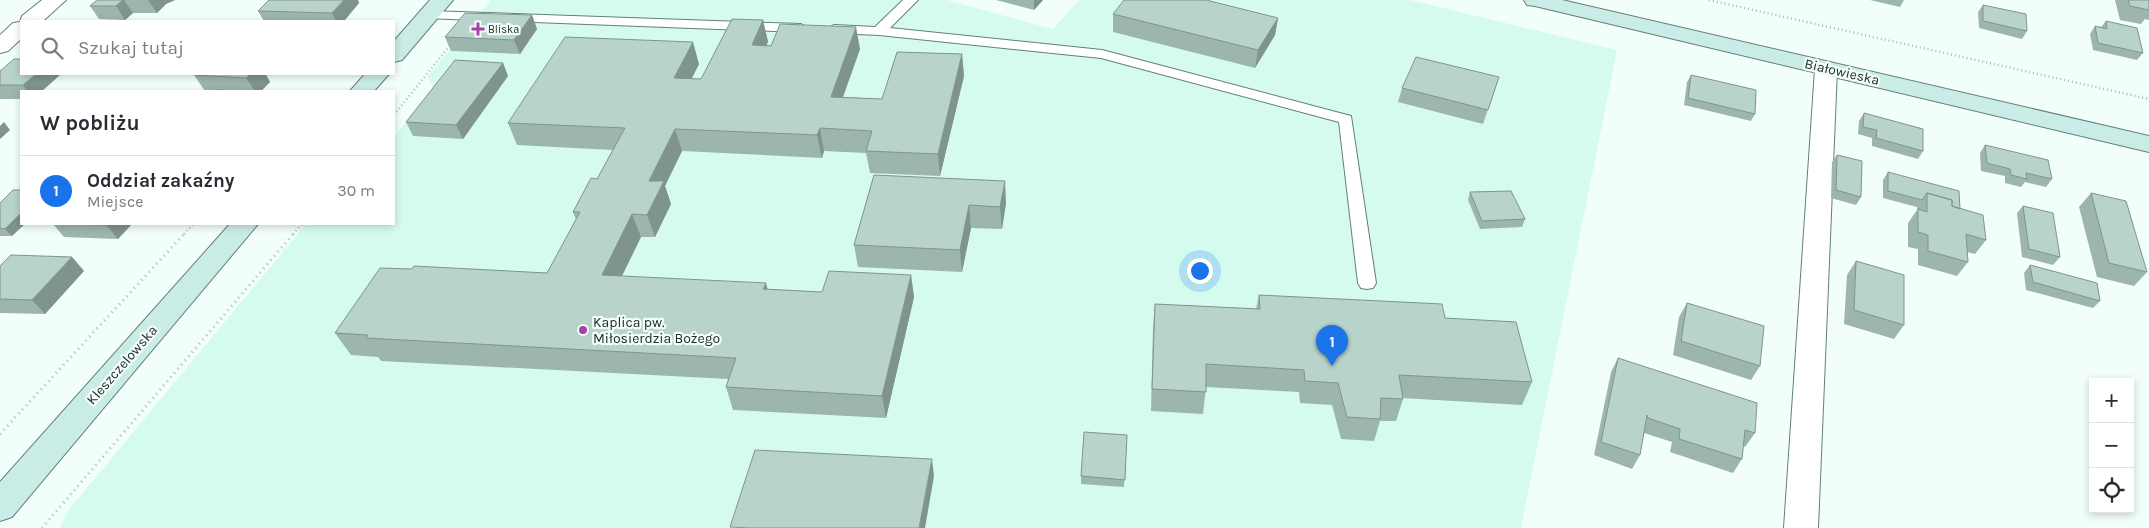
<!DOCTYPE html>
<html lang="pl">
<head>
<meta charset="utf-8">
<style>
	body { margin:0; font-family:Karla,sans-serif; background:#f2f2f3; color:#2b2b33 }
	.controls { position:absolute; right:15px; bottom:15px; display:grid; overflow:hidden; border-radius:0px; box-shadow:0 2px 8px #0003 }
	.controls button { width:45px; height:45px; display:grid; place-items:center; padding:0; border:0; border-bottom:1px solid #e1e1e2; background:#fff; color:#2b2b33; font:25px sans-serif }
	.you { position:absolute; left:1199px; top:270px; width:18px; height:18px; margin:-12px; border:4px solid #fff; border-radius:50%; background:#1a73e8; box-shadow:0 0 0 8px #1a73e833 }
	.badge { display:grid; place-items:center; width:32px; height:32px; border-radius:50%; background:#1a73e8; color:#fff; font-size:16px; font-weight:700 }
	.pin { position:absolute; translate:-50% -41px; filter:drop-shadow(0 1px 2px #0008) }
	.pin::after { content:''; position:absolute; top:26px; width:18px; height:15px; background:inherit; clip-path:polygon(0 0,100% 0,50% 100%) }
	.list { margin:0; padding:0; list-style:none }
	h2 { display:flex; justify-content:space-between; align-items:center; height:65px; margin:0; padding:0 20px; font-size:21px }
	h2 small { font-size:16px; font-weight:400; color:#7c7c81 }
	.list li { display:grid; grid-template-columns:32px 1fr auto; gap:15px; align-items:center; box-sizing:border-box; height:70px; padding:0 20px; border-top:1px solid #e1e1e2 }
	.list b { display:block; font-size:19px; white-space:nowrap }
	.list p { margin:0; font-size:16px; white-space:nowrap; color:#7c7c81 }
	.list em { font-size:16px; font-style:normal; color:#7c7c81 }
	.icon { flex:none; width:28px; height:28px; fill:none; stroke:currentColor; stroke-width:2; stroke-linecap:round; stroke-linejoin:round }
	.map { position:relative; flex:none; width:2149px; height:528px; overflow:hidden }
	.search { position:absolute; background:#fff; box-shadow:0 2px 8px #0003; left:20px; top:20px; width:375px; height:55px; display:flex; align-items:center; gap:12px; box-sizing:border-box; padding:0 18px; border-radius:0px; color:#7c7c81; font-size:19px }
	.panel { position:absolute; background:#fff; box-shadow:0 2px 8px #0003; left:20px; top:90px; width:375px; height:135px; border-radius:0px }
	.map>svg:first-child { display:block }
	.built { fill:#d5fbf1 }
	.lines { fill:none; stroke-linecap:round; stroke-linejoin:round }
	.lane-casing { stroke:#657e78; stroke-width:2 }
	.street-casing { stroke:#657e78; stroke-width:2 }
	.secondary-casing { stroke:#657e78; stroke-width:2 }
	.path-far1 { stroke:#adb9b5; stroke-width:2.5; stroke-dasharray:1 3; stroke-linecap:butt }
	.path { stroke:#adb9b5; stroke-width:3; stroke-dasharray:1 4.5; stroke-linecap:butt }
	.lane { fill:#fff; fill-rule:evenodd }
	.street { fill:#fff; fill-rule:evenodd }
	.secondary { fill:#c9ede6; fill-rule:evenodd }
	.wall { fill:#9db5af }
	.shaded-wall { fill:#80948e }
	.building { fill:#b7d3cb; stroke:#80948e }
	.poi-dot { fill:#a742a7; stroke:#f2fefa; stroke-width:2 }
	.labels { text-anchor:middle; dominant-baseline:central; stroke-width:4.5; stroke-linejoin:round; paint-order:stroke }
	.far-poi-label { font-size:11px; fill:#232d2b; stroke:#f2fefa; text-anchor:start }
	.street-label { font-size:14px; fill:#232d2b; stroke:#f2fefa }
	.poi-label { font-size:14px; fill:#232d2b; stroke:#f2fefa; text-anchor:start }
</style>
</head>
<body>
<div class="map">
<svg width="2149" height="528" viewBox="0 0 2149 528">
	<rect width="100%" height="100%" fill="#f2fefa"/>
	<!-- built -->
	<path class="built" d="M491 0H947L1053 29 1079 0H1410L1617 50 1521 528H60L67 512 306 224H394V137L433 89 428 76Z"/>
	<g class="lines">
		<!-- lane casing -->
		<g class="lane-casing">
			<path id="lane" d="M903 0H918L890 28 1102 50 1351 116 1376 283 1373 288 1367 289 1361 288 1358 283 1339 122 1101 58 879 35 834 33 827 29 834 25 875 27Z
				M429 11 801 24 808 28 801 32 424 18 422 15Z"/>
		</g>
		<!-- street casing -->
		<g class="street-casing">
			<path id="street" d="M42 0H66L43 21H21V39L8 51 0 53V35L13 23 20 22 22 16Z
				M1826 62 1834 64 1837 69 1818 528H1784L1815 69 1818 64Z"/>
		</g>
		<!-- secondary casing -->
		<g class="secondary-casing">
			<path id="secondary" d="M430 0H453L402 60 394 62V41Z
				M1524 0H1562L2149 136V152L1535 6 1527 5Z
				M365 74H389L374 91H350Z
				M230 224H258L12 517 0 521V482Z"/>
		</g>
		<!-- path-far1 -->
		<path class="path-far1" d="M1709 0 2149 99
			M394 115 451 44
			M184 234 193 224
			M293 234 302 224"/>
		<!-- path -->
		<path class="path" d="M0 434 185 233
			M42 528 294 233"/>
		<!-- lane -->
		<use href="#lane" class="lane"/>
		<!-- street -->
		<use href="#street" class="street"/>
		<!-- secondary -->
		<use href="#secondary" class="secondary"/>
	</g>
	<!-- wall -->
	<path class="wall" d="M97 0H175L166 4 157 13H133L125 20 99 19 90 6Z
		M269 0H358L359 3 344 21H264L258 11Z
		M996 0H1043L1034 10Z
		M1870 0H1904L1900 7Z
		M2115 0H2149V20L2145 19 2141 24 2120 20Z
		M1983 5 2027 31 2022 39 1979 28 1978 12Z
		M1113 14 1278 18 1275 35 1255 68 1113 32Z
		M532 15 537 29 520 54 451 51 445 37Z
		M763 20 768 42 766 45 860 49 843 97 882 99 962 54 964 76 940 176 870 173 866 153 824 151 822 158 682 151 665 186 671 204 655 237H641L622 276 767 289 822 292 911 275 914 297 886 418 733 410 726 387 728 379 381 361 378 357 351 355 335 333 412 269 547 273 576 220 573 212 597 179 613 150 517 145 508 123 699 64 691 79H701Z
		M2106 21 2143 53 2137 60 2093 50 2090 34 2095 26 2101 27Z
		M503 63 508 76 463 139 413 136 406 122Z
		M0 71 21 74H61L42 91H21V99H0Z
		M195 74H267L266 75 270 82 261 91H205L194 75Z
		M1691 75 1755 114 1751 121 1684 105 1687 82Z
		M1499 77 1483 124 1398 102 1402 88Z
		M1864 113 1923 151 1918 159 1872 146V138L1858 134 1859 121Z
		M1985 145 2052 179 2046 187 2025 182 2021 187 2005 183V176L1981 171 1980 153Z
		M1837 155 1861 197 1856 205 1831 198 1832 162Z
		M1888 172 1960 209 1986 240 1975 254 1967 252 1968 262 1957 276 1918 265V249L1908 247V223L1917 210V207L1883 198V180Z
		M874 175 1006 203 1002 229 971 228 962 272 858 267 854 245Z
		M1470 192 1525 219 1522 227 1480 229 1468 200Z
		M2091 193 2147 272 2134 286 2097 277 2079 207Z
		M0 203 12 236H0Z
		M2023 206 2060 257 2053 265 2022 257 2017 213Z
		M53 224H132L118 239 64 237Z
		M72 257 84 271 45 314 0 313V266Z
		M1856 261 1904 325 1894 339 1844 324 1847 275Z
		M2030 265 2100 301 2093 308 2026 290 2024 273Z
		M1259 295 1445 318 1532 382 1522 405 1402 398 1403 399 1396 421H1380L1374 441 1341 439 1332 405 1300 403 1299 392 1206 387 1203 414 1151 411 1153 327 1155 304 1256 309Z
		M1687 303 1760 366 1751 380 1673 355 1679 317Z
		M1618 358 1755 433 1745 447 1743 446 1742 459 1733 473 1670 452 1672 442 1644 433 1640 455 1632 469 1594 455 1611 372Z
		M1127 435 1124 487 1081 484V476Z"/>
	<!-- shaded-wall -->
	<path class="shaded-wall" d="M123 0H124L133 13 125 20 116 6Z
		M148 0H175L166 4 157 13Z
		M344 0H358L359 3 344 21H336L332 13Z
		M1034 0H1043L1034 10Z
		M532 15 537 29 520 54 514 40Z
		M1278 18 1275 35 1255 68 1258 50Z
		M763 20 768 42 757 67 752 45Z
		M856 27 860 49 835 119 831 97Z
		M693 42 699 64 681 100 674 78Z
		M962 54 964 76 940 176 938 154Z
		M503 63 508 76 463 139 456 125Z
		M36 74H61L42 91H27L23 85Z
		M250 74H267L266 75 270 82 261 91H255L246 78Z
		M4 122 10 130 0 139V126Z
		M820 128 824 151 822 158 817 135Z
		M675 129 682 151 665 186 671 204 655 237 647 215 649 181Z
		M1005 181 1006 203 1002 229 1000 207Z
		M969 205 971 228 962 272 960 250Z
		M21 213V224H25L12 236 5 229Z
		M632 214 641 237 611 298 602 275Z
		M108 224H132L118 239 106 225Z
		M72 257 84 271 45 314 32 300Z
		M911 275 914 297 886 418 882 396Z
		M766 283 772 306 763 289Z
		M932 459 934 476 925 528H919Z"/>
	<!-- building -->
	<path class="building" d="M97 0H123L116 6H90Z
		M269 0H344L332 13 258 11Z
		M1124 0H1206L1278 18 1258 50 1113 14Z
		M2128 0H2149V10L2130 6Z
		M1983 5 2026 14 2027 31 1983 21Z
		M465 13 532 15 514 40 445 37Z
		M732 19 763 20 752 45 771 46 780 24 856 27 831 97 882 99 897 52 962 54 938 154 866 151 872 131 820 128 817 135 675 129 649 181H664L647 215 632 214 602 275 766 283 763 289 822 292 829 271 911 275 882 396 726 387 736 358 366 338 368 335 335 333 380 268 412 269 414 266 547 273 580 212H573L591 178 597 179 625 128 508 123 565 37 693 42 674 78 701 79Z
		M2106 21 2137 28 2143 53 2098 43 2095 26 2107 29Z
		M1416 57 1499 77 1488 110 1402 88Z
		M14 59H21V74H36L23 85H0V71Z
		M455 60 503 63 456 125 406 122Z
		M195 74H250L246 78 194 75Z
		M1691 75 1756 90 1755 114 1688 98Z
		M217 90 242 91H216Z
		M1864 113 1923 129V151L1876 138 1877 130 1863 127Z
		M1985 145 2048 160 2052 179 2026 173 2027 179 2011 175 2010 169 1987 163Z
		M1837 155 1862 161 1861 197 1836 190Z
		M1888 172 1959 191 1960 209 1952 206V200L1927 193 1922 200 1888 191Z
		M874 175 1005 181 1000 207 969 205 960 250 854 245Z
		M13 190H21V213L5 229 0 228V203Z
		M1511 191 1525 219 1482 221 1470 192Z
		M1927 193 1952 200V206L1983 215 1986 240 1966 234 1968 262 1928 251V235L1918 232V209L1927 212Z
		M2091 193 2126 201 2147 272 2109 263Z
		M2023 206 2053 213 2060 257 2029 249Z
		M68 224H108L106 225Z
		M11 255 72 257 32 300 0 299V266Z
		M1856 261 1904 275V325L1854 310Z
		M2030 265 2097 283 2100 301 2033 282Z
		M1259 295 1442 304 1445 318 1516 322 1532 382 1399 375 1403 399 1381 398 1380 419 1347 417 1338 383 1305 381 1304 370 1206 364V392L1152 389 1155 304 1260 309Z
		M1687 303 1764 326 1760 366 1681 341Z
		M1618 358 1757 403 1755 433 1745 430 1742 459 1679 439 1680 429 1648 418 1647 415 1640 455 1601 442Z
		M1084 432 1127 435 1125 480 1081 476Z
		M755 450 932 459 919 528H750L730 527Z"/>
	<!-- markers -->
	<g class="poi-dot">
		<path d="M475.5 21.5h5v5h5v5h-5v5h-5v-5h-5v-5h5z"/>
		<circle cx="583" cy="330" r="5"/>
	</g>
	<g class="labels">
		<!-- far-poi labels -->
		<g class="far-poi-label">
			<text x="488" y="29">Bliska</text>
		</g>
		<!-- street labels -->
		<g class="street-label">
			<text transform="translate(1842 72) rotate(13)">Białowieska</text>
			<text transform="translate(122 365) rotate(-49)">Kleszczelowska</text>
		</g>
		<!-- poi labels -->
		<g class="poi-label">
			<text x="593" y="322">Kaplica pw.<tspan x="593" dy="16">Miłosierdzia Bożego</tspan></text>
		</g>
	</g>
</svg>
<div class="controls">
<button>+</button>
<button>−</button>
<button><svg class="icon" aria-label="locate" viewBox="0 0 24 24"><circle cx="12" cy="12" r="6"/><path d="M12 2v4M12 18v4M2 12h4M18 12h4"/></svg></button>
</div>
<div class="you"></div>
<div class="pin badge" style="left:1332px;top:366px">1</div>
<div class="search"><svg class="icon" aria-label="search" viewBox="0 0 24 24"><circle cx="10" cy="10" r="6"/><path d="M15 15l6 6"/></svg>Szukaj tutaj</div>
<section class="panel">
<h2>W pobliżu<small></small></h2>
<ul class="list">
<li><span class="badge">1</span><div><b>Oddział zakaźny</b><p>Miejsce</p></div><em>30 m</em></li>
</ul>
</section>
</div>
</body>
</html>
